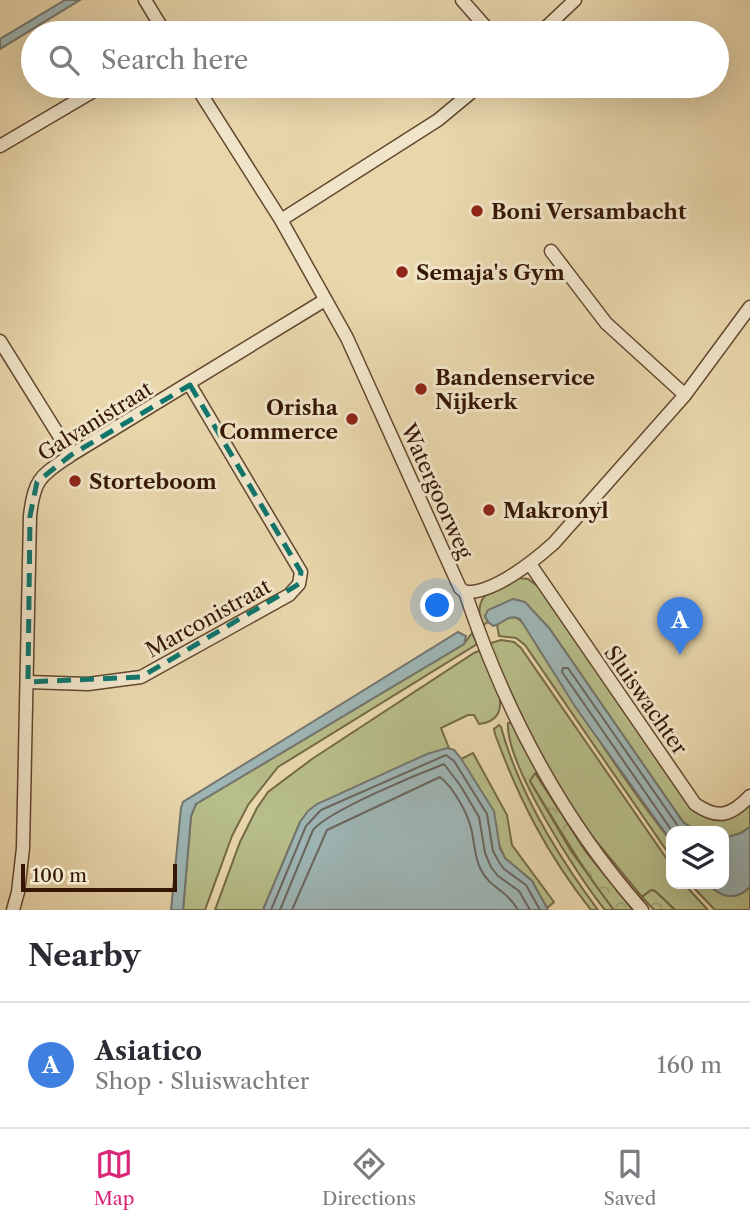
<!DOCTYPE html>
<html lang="en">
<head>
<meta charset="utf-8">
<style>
	body { margin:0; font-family:"Libre Caslon Text",serif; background:#f7f7f7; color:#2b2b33 }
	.controls { position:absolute; right:21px; bottom:21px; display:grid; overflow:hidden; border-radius:14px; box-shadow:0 7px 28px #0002 }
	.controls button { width:63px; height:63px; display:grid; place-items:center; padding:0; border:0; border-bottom:2px solid #e1e1e2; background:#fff; color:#2b2b33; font:35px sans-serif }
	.scale { position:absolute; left:21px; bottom:18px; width:156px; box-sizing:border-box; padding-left:7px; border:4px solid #361705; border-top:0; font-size:19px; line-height:24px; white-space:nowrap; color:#361705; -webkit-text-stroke:5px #f1e5c9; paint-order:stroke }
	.you { position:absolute; left:438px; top:606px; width:24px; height:24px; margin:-18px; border:5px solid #fff; border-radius:50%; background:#1a73e8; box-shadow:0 0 0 10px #1a73e833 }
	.badge { display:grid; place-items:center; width:46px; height:46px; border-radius:50%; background:#db2777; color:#fff; font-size:23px; font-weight:700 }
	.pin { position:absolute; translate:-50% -58px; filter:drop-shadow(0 2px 4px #0008) }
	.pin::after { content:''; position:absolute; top:37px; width:24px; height:21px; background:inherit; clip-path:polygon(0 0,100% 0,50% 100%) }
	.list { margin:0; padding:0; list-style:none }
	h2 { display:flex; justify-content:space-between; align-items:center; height:91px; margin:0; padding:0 28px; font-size:30px }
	h2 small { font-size:23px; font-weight:400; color:#7c7c81 }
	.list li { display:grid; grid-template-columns:46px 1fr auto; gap:21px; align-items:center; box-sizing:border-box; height:126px; padding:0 28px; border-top:2px solid #e1e1e2 }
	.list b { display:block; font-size:26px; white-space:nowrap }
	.list p { margin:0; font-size:23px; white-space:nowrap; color:#7c7c81 }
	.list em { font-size:23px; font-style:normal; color:#7c7c81 }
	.icon { flex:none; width:38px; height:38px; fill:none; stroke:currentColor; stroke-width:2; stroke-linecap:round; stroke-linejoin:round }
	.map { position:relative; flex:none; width:750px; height:910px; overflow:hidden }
	.search { position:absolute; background:#fff; box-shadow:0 7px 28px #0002; left:21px; right:21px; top:21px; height:77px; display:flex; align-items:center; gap:18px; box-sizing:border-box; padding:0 24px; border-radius:38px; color:#7c7c81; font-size:26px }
	.sheet { height:217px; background:#fff }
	nav { display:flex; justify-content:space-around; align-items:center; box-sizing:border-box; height:98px; border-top:2px solid #e1e1e2; background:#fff; font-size:19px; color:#7c7c81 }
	nav a { display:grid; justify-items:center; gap:4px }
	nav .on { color:#db2777 }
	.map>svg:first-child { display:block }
	.grass { fill:#b7be89; stroke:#766a47; stroke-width:2 }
	.forest { fill:url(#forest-crowns); stroke:#766a47; stroke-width:2 }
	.water { fill:#9eb6b6; stroke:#74766f; stroke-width:2 }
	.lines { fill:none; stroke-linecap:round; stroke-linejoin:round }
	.shore { stroke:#6a665e; stroke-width:2 }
	.street-casing { stroke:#63472f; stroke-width:15 }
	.street { stroke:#f1e5c9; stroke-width:12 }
	.marked { fill:none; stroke:#0f766e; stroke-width:5; stroke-dasharray:14 9; stroke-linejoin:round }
	.poi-dot { fill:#8f2418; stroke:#f1e5c9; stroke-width:2.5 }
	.labels { text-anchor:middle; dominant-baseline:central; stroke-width:6; stroke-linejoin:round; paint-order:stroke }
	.poi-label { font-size:21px; font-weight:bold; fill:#361705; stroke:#f1e5c9; text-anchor:start }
	.street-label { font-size:21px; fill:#361705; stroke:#f1e5c9 }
</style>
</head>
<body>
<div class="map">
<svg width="750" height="910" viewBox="0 0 750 910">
	<defs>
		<pattern id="forest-crowns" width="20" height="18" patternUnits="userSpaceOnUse" patternTransform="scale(1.75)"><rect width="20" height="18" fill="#b7be89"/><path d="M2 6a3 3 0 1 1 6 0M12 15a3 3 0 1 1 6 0" fill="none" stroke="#9ea375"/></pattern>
	</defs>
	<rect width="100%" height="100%" fill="#e9d7ac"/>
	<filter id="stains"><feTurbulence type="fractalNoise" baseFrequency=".00286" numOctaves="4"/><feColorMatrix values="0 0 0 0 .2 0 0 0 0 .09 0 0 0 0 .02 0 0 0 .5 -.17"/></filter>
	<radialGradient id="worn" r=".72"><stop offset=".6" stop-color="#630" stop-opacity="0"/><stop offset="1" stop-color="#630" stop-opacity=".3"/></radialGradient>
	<!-- grass -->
	<path class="grass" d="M518 578 528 579 540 588 695 811C717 827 731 820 750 805V827C742 833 734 837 724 838V831H696L683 822 549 628 524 602 513 599 485 616 488 622 482 626C472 593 492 590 518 578Z
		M515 617C528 623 534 643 543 655 585 717 624 782 671 841V857L525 645 516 638 499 636 497 625 508 618Z
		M472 633 477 644 278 767 248 805 232 836 205 910H183L191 816 196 804 464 644Z
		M501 640 514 642 521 648 671 865V884H684L708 910H675L655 891 651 890 642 897 591 835 536 752 490 647 491 643Z
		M481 650C490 670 520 720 479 724L474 715H468L441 728 449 748 300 822 263 910H215L240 842 257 808 268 792 312 759 474 653Z
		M508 723H513L638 910H633L586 852 536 774 530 781 571 851 614 910H605C578 877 505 763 508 723Z
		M499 725 501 727C519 793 557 855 598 910H591C547 854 519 800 495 734L494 729Z
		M473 753 507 815 512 845 554 902 547 908 532 881 505 858 461 759Z
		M690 884H708C722 898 736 901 750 887V910H715Z"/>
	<!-- forest -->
	<path class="forest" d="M535 773 586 852 633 910H614C582 869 557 825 530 781Z
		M651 890 655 891 675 910H654L642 897Z"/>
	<!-- water -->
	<path class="water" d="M65 0H80L0 49V39Z
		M513 599 525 602 549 628 683 822 696 831H671V841L576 708 520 619C509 613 504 623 493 626L488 622 485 616 488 610Z
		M458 632 466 636 464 644 196 804 191 816 183 910H171L181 808 183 802Z
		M447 748 454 750 460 757 494 811 500 849 505 858 532 881 548 910H263L300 822 308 811 317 804 427 754Z
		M750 827V887C735 901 722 898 708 884H724V838L741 833Z"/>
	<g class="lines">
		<!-- shore -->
		<path class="shore" d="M672 831 562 672 563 668H568L678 826 684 831
			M271 910 306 826 321 810 446 755 454 761 487 814 493 851 499 862 504 869 526 885 540 910
			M280 910 313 830C328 811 418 774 444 764L460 785 479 817 485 853 491 867 498 876 519 891 530 910
			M292 910 327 830 440 777C453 787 467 812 471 828 475 843 474 857 481 870 491 889 507 890 518 910"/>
		<!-- street casing -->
		<g class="street-casing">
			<path id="street" d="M145 0 165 33
				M462 0 491 33
				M540 33 575 0
				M196 86 281 220 347 338 460 588 465 592C504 709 560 817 642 910
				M0 146 102 86
				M281 220 438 120 479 86
				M551 251 606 323 685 395
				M0 341 71 455
				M530 564 695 804C718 820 731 816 750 796
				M465 592C493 594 534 561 554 543L685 395 750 307
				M28 682 88 684 141 677 289 595 299 584 301 572 190 385
				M13 910 18 892 23 848 30 516C34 478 41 476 71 455L325 300"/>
		</g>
		<!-- street -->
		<use href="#street" class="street"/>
	</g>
	<!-- marked area -->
	<path class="marked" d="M190 385 301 572 299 584 141 677 28 682 30 516 37 482 71 455Z"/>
	<!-- markers -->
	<g class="poi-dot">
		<circle cx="477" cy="211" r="7"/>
		<circle cx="402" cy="272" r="7"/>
		<circle cx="421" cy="389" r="7"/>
		<circle cx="352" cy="419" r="7"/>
		<circle cx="75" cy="481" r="7"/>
		<circle cx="489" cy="510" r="7"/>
	</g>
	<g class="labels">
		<!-- poi labels -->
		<g class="poi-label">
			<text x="491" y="211">Boni Versambacht</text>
			<text x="416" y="272">Semaja's Gym</text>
			<text x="435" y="377">Bandenservice<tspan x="435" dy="24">Nijkerk</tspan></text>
			<text x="338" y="407" text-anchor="end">Orisha<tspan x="338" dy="24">Commerce</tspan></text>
			<text x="89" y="481">Storteboom</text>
			<text x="503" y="510">Makronyl</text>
		</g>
		<!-- street labels -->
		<g class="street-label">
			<text transform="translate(95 421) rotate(-32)">Galvanistraat</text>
			<text transform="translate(437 491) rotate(66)">Watergoorweg</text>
			<text transform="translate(208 618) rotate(-29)">Marconistraat</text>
			<text transform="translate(646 700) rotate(55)">Sluiswachter</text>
		</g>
	</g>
	<rect width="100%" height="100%" filter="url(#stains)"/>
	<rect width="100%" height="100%" fill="url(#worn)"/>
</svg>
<div class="controls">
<button><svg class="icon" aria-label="layers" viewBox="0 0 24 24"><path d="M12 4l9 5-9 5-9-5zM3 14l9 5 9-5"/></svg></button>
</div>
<div class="scale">100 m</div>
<div class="you"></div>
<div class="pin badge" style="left:680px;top:655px;background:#3f7fe0">A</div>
<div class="search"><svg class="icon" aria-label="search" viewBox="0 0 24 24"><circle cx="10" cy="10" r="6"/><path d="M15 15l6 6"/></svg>Search here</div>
</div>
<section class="sheet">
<h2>Nearby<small></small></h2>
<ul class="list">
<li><span class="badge" style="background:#3f7fe0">A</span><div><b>Asiatico</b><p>Shop · Sluiswachter</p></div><em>160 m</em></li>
</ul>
</section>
<nav>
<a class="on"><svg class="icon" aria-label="map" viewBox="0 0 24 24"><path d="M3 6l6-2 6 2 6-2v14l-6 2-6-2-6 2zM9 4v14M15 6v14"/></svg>Map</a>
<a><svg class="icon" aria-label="directions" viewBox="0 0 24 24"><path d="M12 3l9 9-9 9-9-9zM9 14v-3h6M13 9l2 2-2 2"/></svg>Directions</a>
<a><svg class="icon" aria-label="saved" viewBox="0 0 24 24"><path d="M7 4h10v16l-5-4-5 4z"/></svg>Saved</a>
</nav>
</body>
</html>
